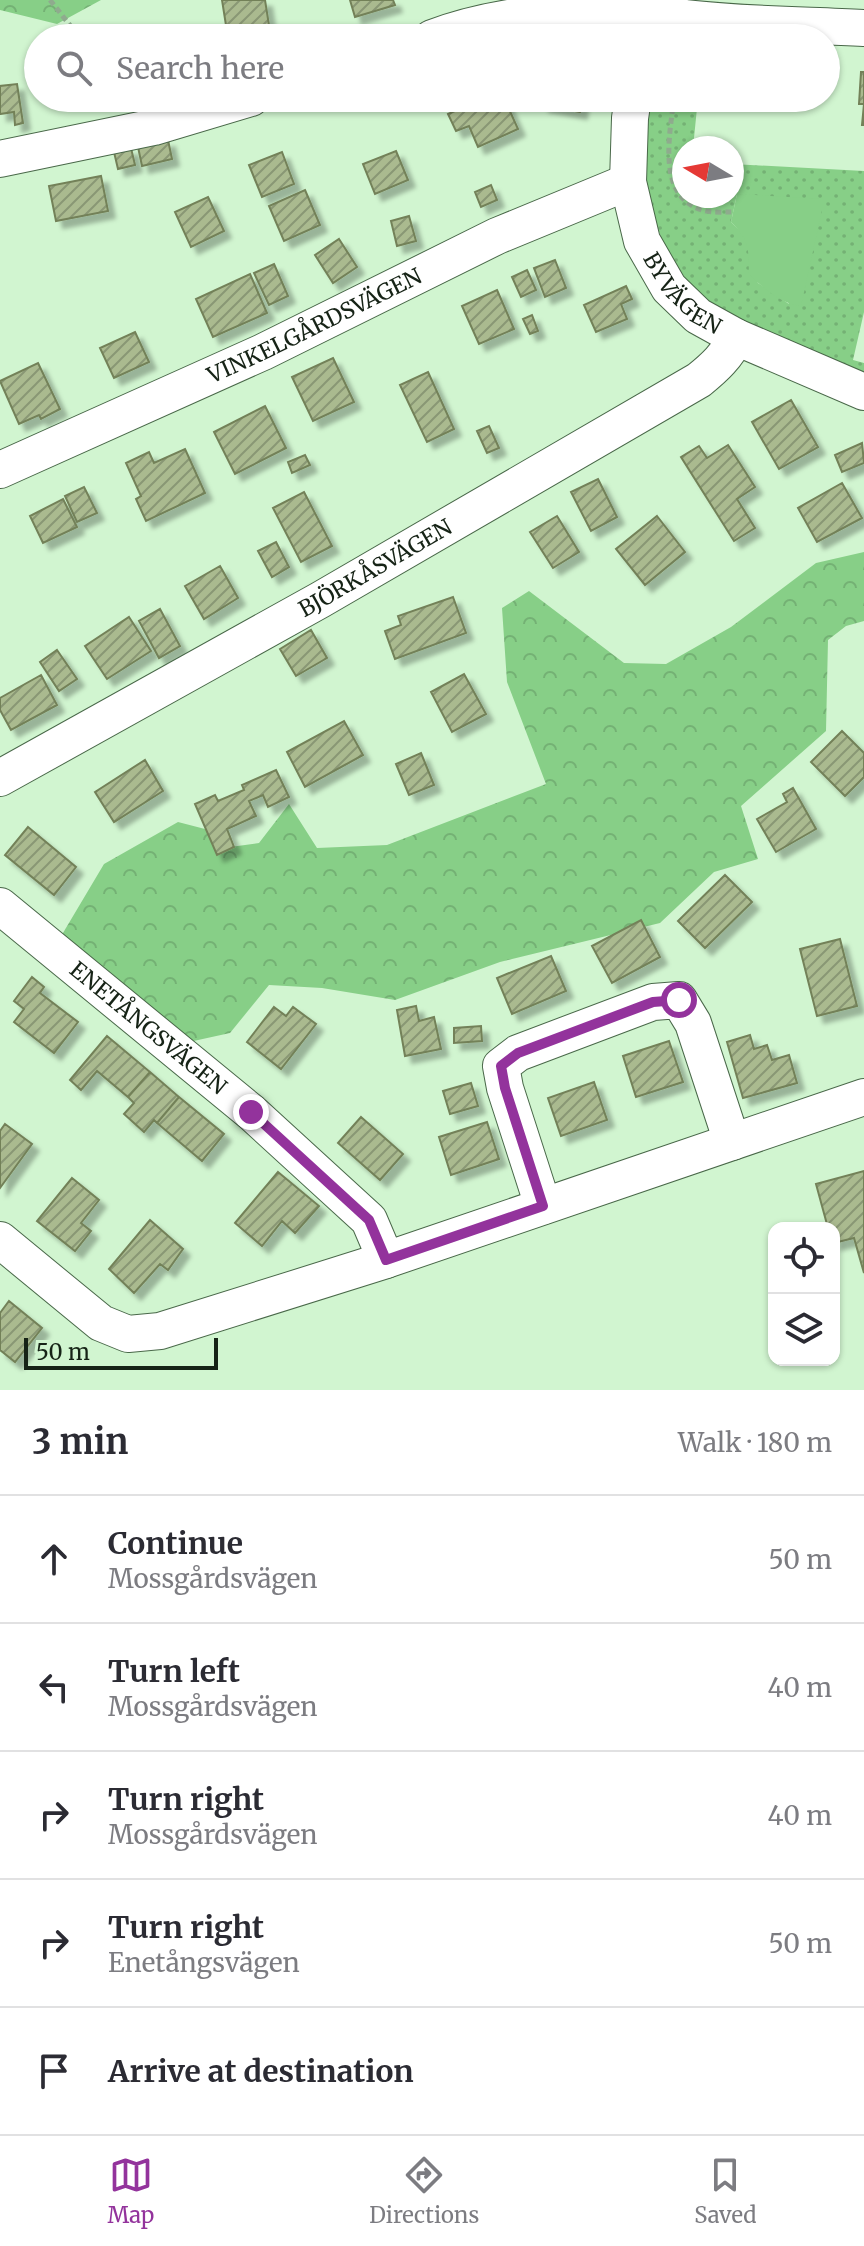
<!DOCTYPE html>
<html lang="en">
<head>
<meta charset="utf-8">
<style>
	body { margin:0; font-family:Merriweather,serif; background:#f2f2f3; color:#2b2b33 }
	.controls { position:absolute; right:24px; bottom:24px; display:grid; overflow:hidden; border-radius:16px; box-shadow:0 2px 6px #0004 }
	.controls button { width:72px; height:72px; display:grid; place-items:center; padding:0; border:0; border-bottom:2px solid #e1e1e2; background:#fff; color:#2b2b33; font:40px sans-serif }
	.compass { position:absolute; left:672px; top:136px; width:72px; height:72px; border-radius:50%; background:#fff; box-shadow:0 2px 6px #0004; rotate:280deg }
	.scale { position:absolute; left:24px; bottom:20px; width:194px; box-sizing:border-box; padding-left:8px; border:4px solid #162316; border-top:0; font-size:22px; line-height:28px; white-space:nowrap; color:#162316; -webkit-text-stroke:6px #d1f5d0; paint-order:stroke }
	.stop { position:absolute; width:24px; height:24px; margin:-18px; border:6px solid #93339c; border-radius:50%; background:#fff }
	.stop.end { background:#93339c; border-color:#fff; box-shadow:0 2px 8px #0008 }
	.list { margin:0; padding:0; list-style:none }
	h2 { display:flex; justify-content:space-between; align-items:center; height:104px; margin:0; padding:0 32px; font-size:34px }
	h2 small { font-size:26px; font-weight:400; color:#7c7c81 }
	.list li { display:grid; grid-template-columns:52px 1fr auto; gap:24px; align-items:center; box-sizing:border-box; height:128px; padding:0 32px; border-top:2px solid #e1e1e2 }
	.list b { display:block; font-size:30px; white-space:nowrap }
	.list p { margin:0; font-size:26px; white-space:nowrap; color:#7c7c81 }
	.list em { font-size:26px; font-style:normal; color:#7c7c81 }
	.icon { flex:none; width:44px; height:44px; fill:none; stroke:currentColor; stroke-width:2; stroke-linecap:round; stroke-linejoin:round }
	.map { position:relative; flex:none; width:864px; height:1390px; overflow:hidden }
	.search { position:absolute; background:#fff; box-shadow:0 2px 6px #0004; left:24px; right:24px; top:24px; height:88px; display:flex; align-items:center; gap:20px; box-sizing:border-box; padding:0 28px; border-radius:44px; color:#7c7c81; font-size:30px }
	.sheet { height:744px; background:#fff }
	nav { display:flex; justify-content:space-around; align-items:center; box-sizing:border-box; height:112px; border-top:2px solid #e1e1e2; background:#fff; font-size:22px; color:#7c7c81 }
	nav a { display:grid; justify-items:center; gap:4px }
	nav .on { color:#93339c }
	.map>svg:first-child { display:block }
	.grass { fill:url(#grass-dots); fill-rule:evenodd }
	.forest { fill:url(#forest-crowns) }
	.park { fill:#87cf87 }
	.building { fill:url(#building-hatch); stroke:#738159; stroke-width:2; filter:url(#shadow) }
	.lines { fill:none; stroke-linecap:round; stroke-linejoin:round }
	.minor-casing { stroke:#496849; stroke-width:38 }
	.path { stroke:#8fab8e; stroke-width:5; stroke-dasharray:6 4; stroke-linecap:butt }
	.minor { stroke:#fff; stroke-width:36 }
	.route { stroke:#93339c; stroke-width:10 }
	.labels { text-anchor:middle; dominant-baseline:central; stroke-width:6; stroke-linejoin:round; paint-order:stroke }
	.street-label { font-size:22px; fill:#162316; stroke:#d1f5d0 }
</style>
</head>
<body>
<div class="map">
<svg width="864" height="1390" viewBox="0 0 864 1390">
	<defs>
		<pattern id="grass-dots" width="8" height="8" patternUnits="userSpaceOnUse" patternTransform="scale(2)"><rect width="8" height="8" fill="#87cf87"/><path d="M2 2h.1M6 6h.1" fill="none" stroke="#74b174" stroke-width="1.8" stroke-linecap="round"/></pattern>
		<pattern id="forest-crowns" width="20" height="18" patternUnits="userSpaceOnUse" patternTransform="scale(2)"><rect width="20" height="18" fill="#87cf87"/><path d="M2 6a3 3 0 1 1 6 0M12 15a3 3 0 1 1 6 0" fill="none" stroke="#74b174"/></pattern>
		<pattern id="building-hatch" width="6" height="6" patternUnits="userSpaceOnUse" patternTransform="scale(2)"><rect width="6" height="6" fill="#aaba8f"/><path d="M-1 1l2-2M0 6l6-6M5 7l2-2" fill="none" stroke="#899774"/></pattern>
		<filter id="shadow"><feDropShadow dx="7" dy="7" stdDeviation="2" flood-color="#0004"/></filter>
	</defs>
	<rect width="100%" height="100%" fill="#d1f5d0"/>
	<!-- grass -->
	<path class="grass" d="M651 98H698L693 148H684V196H732V164L864 171V312L853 360 864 363V377L731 319 697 295 666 251 646 195 645 150ZM737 194 789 304 758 283 749 263 750 249 745 236 731 222Z"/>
	<!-- forest -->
	<path class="forest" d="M0 0H101L57 24 0 10Z
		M864 552V621L846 626 828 640 826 731 741 806 758 859 714 872 660 923 500 962 395 1000 322 988 269 985 230 1033 189 1042 60 938 104 864 178 822 205 829 223 848 259 843 289 804 317 848 387 845 546 784 507 682 502 608 529 591 624 663 666 664 731 627 816 563Z"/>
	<!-- park -->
	<path class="park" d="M737 194 822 199V210L801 306C780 303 764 289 749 274 748 248 751 242 731 222Z"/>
	<!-- building -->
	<path class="building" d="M222 0H265L271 38H228Z
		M350 0H393L395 5 355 17Z
		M201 31 203 38H169Z
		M861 72H864V125H862L864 104H859Z
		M17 84 23 123 15 125 14 112 0 114V86Z
		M484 98H504L518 129 478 147 469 126 456 131 448 114Z
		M543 98H582L580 112 542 105Z
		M168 140 172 159 142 166 138 147Z
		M131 148 135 165 118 169 114 152Z
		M396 151 408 180 375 194 363 164Z
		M282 152 294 184 262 197 249 165Z
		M101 176 108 211 56 221 49 186Z
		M491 185 497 200 481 207 475 192Z
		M305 190 320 225 284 241 269 206Z
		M208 197 224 231 191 247 175 212Z
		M409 216 416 241 397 246 391 221Z
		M339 239 357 267 333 283 315 255Z
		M555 260 566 288 545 297 534 268Z
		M274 264 288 296 269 305 254 273Z
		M527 270 536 290 521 297 512 277Z
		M250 274 267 313 213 337 196 299Z
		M626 286 632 299 621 304 627 319 596 332 584 305Z
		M497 290 514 329 479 344 462 306Z
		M532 315 538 331 530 334 523 319Z
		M135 332 149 362 114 378 100 348Z
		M333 358 354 402 313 421 292 377Z
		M38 363 60 409 41 419 39 415 19 424 0 381Z
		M428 372 454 429 427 442 400 385Z
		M791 400 818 447 779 469 752 422Z
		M265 406 286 448 235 474 214 432Z
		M489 426 499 448 487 453 477 431Z
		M862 443 864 463 842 472 835 455Z
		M728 445 755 487 737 499 755 528 734 541 681 457 699 446 707 458Z
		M185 449 205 493 146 521 136 499 141 496 126 463 149 452 154 463Z
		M305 455 310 465 292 473 288 462Z
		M598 479 617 517 591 531 571 492Z
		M842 483 862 518 817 542 798 508Z
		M84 487 97 513 77 522 65 496Z
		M304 492 332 546 301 562 273 508Z
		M63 499 77 527 43 543 30 516Z
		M557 516 579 552 553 568 530 532Z
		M657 516 685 552 645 585 616 549Z
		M276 542 289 567 272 577 258 551Z
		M220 566 238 598 204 619 185 586Z
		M453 597 466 633 395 659 385 631 401 625 398 616Z
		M160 609 180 646 159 658 139 621Z
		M129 617 151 651 107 679 85 646Z
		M311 630 327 658 296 676 280 649Z
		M57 650 77 679 59 691 40 662Z
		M464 674 486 714 452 732 431 692Z
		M41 675 57 705 11 730 0 710V698Z
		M344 721 363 755 305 787 287 752Z
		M842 731 864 753V777L845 796 811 762Z
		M421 753 434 785 409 795 396 764Z
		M145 760 163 791 114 822 95 792Z
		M276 770 289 797 268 807 263 795 249 801 256 816 227 829 234 847 217 855 195 804 215 795 218 801 244 790 242 785Z
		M793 788 816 829 776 852 757 819 787 802 783 794Z
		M28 827 76 867 54 895 5 855Z
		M725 875 752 902 705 948 678 921Z
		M641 920 660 957 612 983 592 946Z
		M840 939 857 1006 817 1016 800 949Z
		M551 956 566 991 512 1014 497 978Z
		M32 977 44 987 40 993 78 1022 54 1053 14 1022 24 1009 14 1001Z
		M416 1006 419 1021 434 1017 441 1049 405 1056 397 1010Z
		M274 1007 286 1016 293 1007 316 1024 281 1069 247 1042Z
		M481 1026 482 1041 454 1043V1028Z
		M750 1035 754 1049 767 1045 772 1060 789 1055 797 1083 743 1098 727 1042Z
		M107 1036 150 1072 128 1097 97 1071 81 1090 70 1080Z
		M669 1041 683 1082 636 1097 623 1056Z
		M150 1072 179 1097 157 1123 154 1120 144 1132 124 1114 134 1103 128 1097Z
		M594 1082 607 1120 561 1136 548 1098Z
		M471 1083 478 1106 450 1114 443 1091Z
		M179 1097 224 1134 202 1161 157 1123Z
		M361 1117 403 1154 380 1180 338 1143Z
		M487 1122 499 1159 451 1175 439 1137Z
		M5 1124 32 1144 0 1188V1131Z
		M864 1171V1273L854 1238 834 1243V1228H828L816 1184Z
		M278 1172 319 1206 295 1233 282 1221 262 1246 235 1223Z
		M72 1178 99 1200 81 1223 91 1231 75 1251 37 1221Z
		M150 1220 183 1249 168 1270 160 1264 134 1293 109 1269Z
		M9 1301 42 1328 15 1362 0 1350V1313Z"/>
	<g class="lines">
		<!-- minor casing -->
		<g class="minor-casing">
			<g id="minor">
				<path d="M432 38C499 13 573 8 644 12 658 12 672 17 686 18 745 25 805 25 864 28"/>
				<path id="s1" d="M633 98 630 118 628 182 642 241 669 288 698 316 736 337 864 392"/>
				<path d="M0 159 154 127 251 98"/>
				<path id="s2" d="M0 470 263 352 497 236 628 182"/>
				<path id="s3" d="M0 778 320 600 699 380C715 367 727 356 736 337"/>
				<path id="s4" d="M0 906 251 1112 369 1220 386 1260"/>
				<path d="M543 1206 505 1088 501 1066 518 1053 653 1002 679 1000 693 1023 732 1142"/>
				<path d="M0 1240 101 1323 128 1334 160 1331 386 1260 864 1097"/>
			</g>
		</g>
		<!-- path -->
		<path class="path" d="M50 0 80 38
			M674 98C670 134 656 196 702 210 711 213 723 212 733 212"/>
		<!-- minor -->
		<use href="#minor" class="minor"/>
	</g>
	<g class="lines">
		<!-- route -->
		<path class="route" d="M251 1112 369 1220 386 1260 543 1206 505 1088 501 1066 518 1053 653 1002 679 1000"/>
	</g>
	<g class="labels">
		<!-- street labels -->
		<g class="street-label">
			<text stroke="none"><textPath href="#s1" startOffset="212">BYVÄGEN</textPath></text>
			<text stroke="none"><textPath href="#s2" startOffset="346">VINKELGÅRDSVÄGEN</textPath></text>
			<text stroke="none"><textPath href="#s3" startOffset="430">BJÖRKÅSVÄGEN</textPath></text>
			<text stroke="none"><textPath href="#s4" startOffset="192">ENETÅNGSVÄGEN</textPath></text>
		</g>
	</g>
</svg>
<div class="controls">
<button><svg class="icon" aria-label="locate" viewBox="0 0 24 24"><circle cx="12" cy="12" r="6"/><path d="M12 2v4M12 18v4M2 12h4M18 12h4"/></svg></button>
<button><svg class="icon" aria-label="layers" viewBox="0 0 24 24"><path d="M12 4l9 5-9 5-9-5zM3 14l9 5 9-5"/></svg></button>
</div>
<svg class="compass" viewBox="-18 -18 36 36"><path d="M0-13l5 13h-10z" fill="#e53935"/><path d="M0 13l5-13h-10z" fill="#7c7c81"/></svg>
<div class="scale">50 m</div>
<div class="stop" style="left:679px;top:1000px"></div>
<div class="stop end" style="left:251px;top:1112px"></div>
<div class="search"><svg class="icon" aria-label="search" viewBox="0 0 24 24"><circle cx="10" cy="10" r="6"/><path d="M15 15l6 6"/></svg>Search here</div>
</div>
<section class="sheet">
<h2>3 min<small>Walk · 180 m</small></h2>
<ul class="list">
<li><svg class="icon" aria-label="ahead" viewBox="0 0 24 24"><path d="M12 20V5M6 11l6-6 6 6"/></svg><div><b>Continue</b><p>Mossgårdsvägen</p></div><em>50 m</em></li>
<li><svg class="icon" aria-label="left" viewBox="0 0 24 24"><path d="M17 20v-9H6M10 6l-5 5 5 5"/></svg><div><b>Turn left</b><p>Mossgårdsvägen</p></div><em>40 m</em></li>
<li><svg class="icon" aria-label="right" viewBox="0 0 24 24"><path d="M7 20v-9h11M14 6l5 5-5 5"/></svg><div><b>Turn right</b><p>Mossgårdsvägen</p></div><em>40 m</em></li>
<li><svg class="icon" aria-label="right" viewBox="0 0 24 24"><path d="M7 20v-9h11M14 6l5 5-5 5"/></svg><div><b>Turn right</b><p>Enetångsvägen</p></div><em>50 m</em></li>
<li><svg class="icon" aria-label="arrive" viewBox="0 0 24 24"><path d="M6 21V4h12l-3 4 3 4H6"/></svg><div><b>Arrive at destination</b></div></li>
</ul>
</section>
<nav>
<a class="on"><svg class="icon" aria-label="map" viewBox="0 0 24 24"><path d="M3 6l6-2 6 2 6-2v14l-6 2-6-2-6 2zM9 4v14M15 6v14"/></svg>Map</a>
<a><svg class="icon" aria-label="directions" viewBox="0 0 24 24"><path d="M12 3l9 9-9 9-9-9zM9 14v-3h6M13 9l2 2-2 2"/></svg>Directions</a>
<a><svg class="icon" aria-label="saved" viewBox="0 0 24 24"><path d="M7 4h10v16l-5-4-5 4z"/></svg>Saved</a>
</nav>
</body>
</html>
